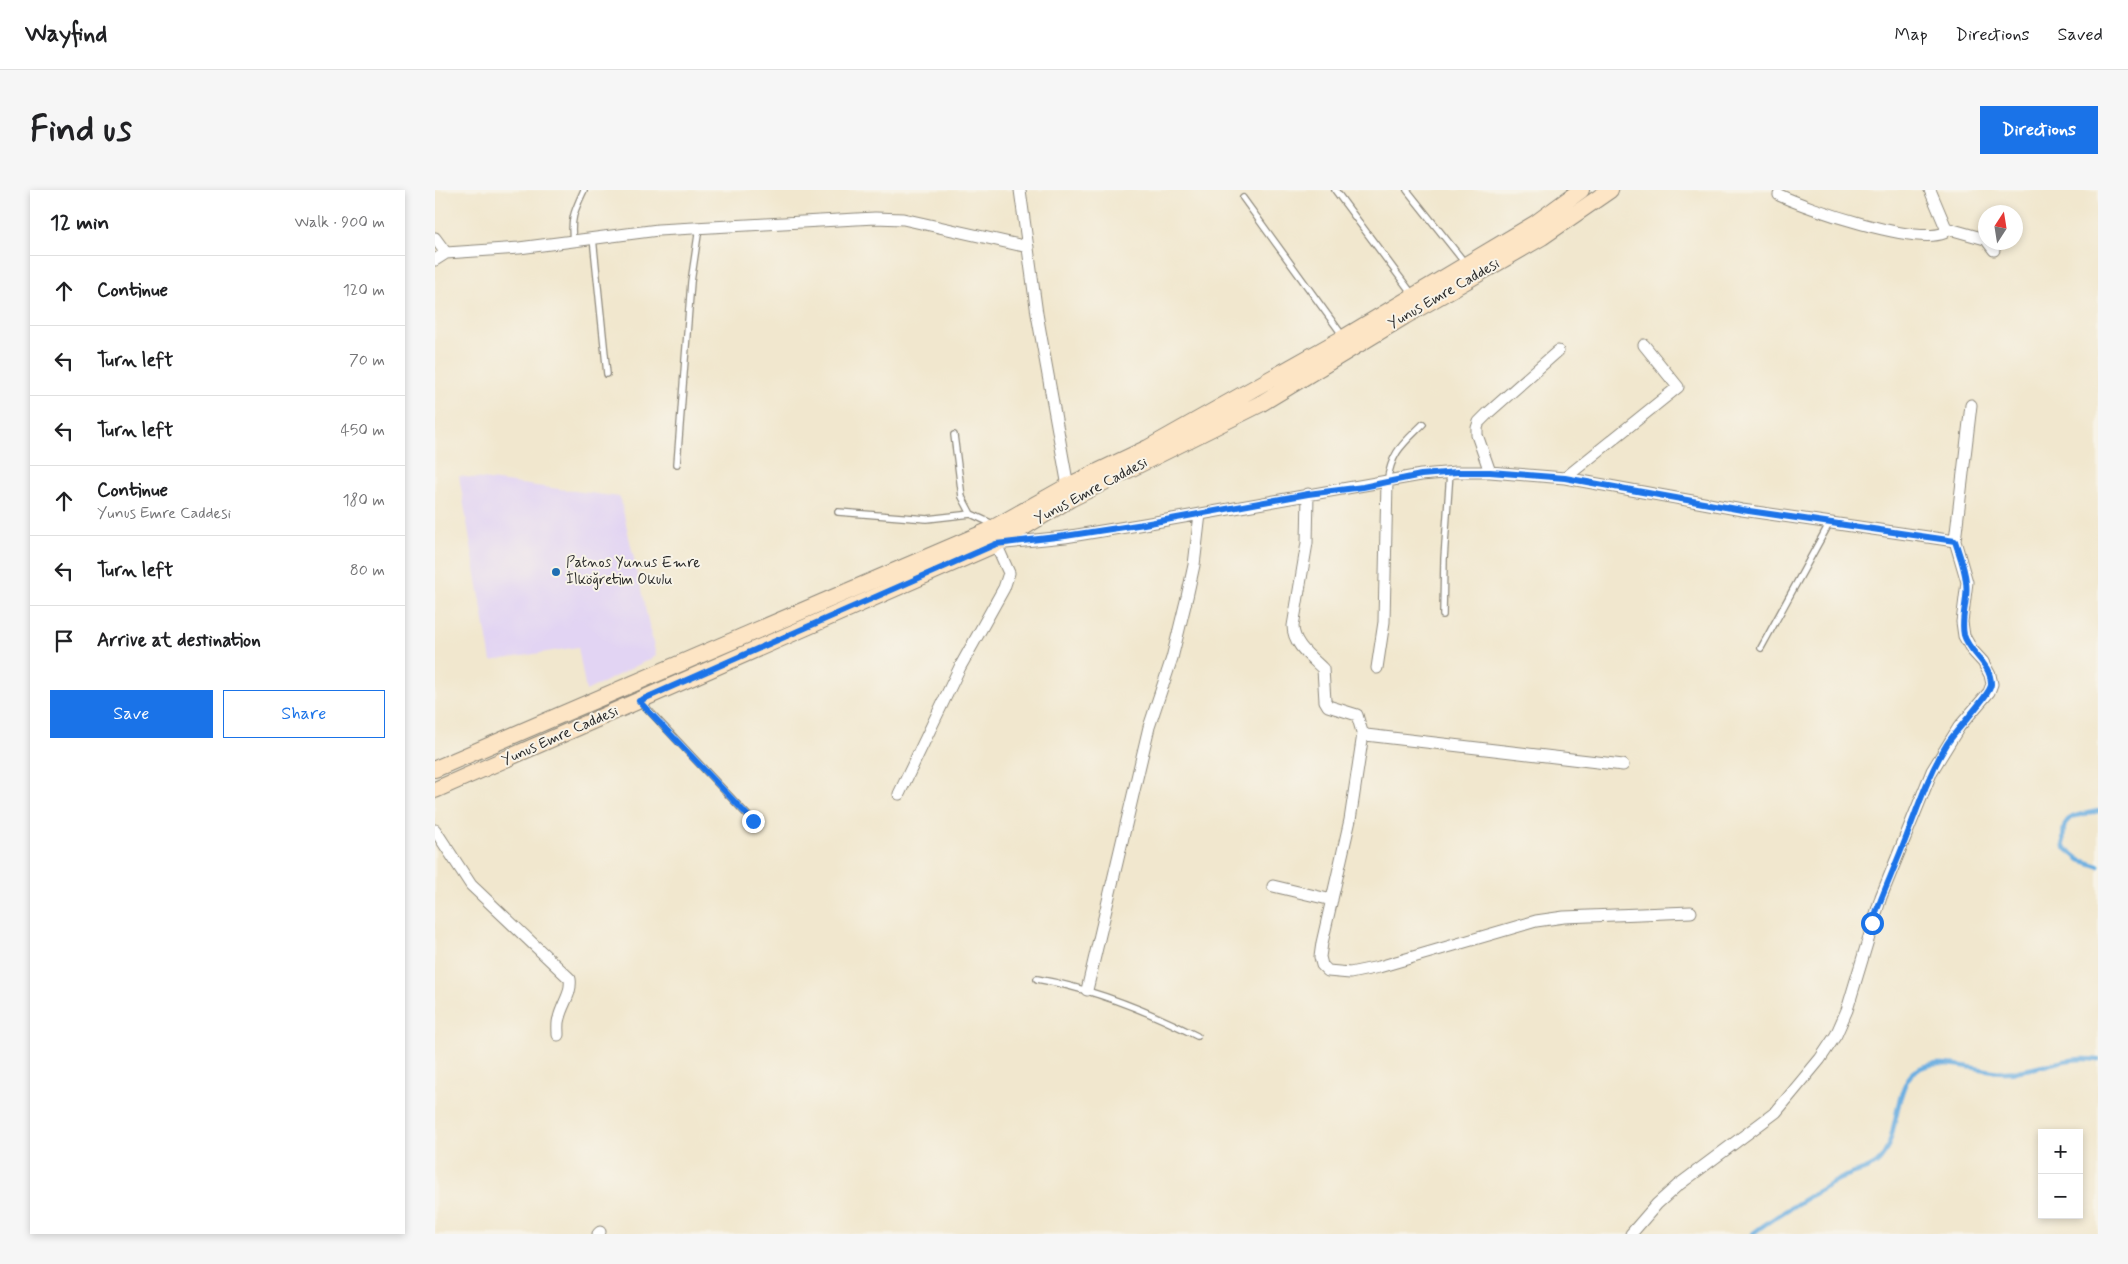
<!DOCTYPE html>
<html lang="en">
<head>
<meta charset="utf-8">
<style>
	body { margin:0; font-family:Mynerve,sans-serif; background:#f6f6f6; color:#202124 }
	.controls { position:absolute; right:15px; bottom:15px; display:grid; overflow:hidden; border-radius:0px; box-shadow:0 2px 8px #0003 }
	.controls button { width:45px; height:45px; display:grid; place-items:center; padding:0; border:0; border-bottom:1px solid #e0e0e0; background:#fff; color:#202124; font:25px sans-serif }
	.compass { position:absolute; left:1543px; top:15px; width:45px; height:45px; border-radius:50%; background:#fff; box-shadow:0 2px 8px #0003; rotate:12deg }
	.stop { position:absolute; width:15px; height:15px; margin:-11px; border:4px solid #1a73e8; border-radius:50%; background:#fff }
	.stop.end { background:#1a73e8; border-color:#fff; box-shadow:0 1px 5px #0008 }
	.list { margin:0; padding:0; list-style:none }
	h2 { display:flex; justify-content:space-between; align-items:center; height:65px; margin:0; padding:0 20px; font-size:21px }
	h2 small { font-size:16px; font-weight:400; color:#757577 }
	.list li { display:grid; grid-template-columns:32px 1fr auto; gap:15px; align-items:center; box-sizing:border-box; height:70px; padding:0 20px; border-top:1px solid #e0e0e0 }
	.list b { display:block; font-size:19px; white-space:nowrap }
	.list p { margin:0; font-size:16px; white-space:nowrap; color:#757577 }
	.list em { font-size:16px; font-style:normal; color:#757577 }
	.actions { display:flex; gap:10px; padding:15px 20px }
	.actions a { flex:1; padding:11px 0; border:1px solid #1a73e8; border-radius:0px; text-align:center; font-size:18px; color:#1a73e8 }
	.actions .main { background:#1a73e8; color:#fff }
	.icon { flex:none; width:28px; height:28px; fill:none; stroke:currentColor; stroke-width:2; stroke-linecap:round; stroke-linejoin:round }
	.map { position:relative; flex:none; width:1663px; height:1044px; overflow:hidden; border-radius:0px }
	header { display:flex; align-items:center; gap:30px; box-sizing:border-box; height:70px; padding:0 25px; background:#fff; border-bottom:1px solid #e0e0e0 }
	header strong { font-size:24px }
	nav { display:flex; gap:28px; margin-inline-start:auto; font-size:18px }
	.intro { display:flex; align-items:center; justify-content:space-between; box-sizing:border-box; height:120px; padding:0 30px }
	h1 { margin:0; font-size:35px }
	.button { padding:12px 22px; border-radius:0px; background:#1a73e8; color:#fff; font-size:18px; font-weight:700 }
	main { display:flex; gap:30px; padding:0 30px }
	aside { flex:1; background:#fff; border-radius:0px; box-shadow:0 2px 8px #0003 }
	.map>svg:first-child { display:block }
	.built { fill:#e2d4f3 }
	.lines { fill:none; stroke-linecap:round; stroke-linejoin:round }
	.stream { stroke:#6cafe1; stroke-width:4.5 }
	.lane-casing { stroke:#8e897c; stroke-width:8 }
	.street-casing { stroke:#8e897c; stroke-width:13 }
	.secondary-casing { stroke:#8e897c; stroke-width:18 }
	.lane { stroke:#fff; stroke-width:5.5 }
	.street { stroke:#fff; stroke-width:11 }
	.secondary { stroke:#fde5c5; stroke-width:16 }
	.route { stroke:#1a73e8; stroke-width:6 }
	.poi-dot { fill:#1f6fb2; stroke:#f7f3e8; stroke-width:2 }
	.labels { text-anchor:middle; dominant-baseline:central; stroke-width:4; stroke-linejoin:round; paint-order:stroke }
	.street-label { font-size:15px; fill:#2b2b2b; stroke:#f7f3e8 }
	.poi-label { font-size:15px; fill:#2b2b2b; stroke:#f7f3e8; text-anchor:start }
</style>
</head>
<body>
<header>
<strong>Wayfind</strong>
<nav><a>Map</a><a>Directions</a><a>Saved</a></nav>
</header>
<div class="intro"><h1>Find us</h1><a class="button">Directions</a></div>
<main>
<aside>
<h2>12 min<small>Walk · 900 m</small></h2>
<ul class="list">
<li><svg class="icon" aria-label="ahead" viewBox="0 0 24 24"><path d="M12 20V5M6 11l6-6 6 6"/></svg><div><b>Continue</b></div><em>120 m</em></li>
<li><svg class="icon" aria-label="left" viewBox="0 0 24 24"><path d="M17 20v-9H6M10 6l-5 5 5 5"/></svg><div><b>Turn left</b></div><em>70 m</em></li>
<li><svg class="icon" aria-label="left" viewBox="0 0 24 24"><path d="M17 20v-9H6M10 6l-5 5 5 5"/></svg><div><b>Turn left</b></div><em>450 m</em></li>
<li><svg class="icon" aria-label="ahead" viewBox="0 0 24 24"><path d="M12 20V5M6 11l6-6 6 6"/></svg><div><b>Continue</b><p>Yunus Emre Caddesi</p></div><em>180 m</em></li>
<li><svg class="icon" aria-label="left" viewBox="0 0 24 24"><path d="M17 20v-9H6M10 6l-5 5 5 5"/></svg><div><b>Turn left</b></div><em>80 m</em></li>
<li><svg class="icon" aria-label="arrive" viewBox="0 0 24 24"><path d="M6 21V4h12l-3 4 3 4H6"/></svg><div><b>Arrive at destination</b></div></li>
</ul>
<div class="actions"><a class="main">Save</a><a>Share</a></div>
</aside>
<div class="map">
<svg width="1663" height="1044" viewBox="0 0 1663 1044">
	<rect width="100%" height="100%" fill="#f7f3e8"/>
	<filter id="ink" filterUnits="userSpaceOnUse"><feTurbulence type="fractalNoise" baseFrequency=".02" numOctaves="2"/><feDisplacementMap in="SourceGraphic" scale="10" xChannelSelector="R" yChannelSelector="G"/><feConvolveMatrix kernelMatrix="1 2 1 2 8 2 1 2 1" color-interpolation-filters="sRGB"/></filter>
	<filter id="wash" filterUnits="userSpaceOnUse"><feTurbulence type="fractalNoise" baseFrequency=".0096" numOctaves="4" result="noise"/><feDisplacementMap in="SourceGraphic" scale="20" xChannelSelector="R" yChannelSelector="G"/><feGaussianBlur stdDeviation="1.12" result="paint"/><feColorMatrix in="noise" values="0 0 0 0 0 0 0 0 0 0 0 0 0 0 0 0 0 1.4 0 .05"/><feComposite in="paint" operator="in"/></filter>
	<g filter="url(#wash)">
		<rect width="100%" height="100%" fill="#f1e7ce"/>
		<!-- built -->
		<path class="built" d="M24 286 185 307 221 466 151 501 143 457 56 471Z"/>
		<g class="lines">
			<!-- stream -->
			<path class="stream" d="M1663 621C1635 627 1625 625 1629 657L1645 670 1663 676
				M1317 1044C1346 1022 1376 1005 1407 988 1418 982 1432 981 1442 973 1461 957 1459 911 1473 889 1492 860 1542 882 1570 882 1604 882 1626 865 1663 870"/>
		</g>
	</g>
	<g filter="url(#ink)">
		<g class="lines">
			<!-- lane casing -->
			<g class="lane-casing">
				<path id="lane" d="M900 0 978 105
					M972 0 1030 73
					M808 8 908 146
					M158 48 172 184
					M138 51C135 28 140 20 149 0
					M519 245 527 307 536 324
					M242 274 256 92 264 38
					M952 292C957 261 967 255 988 234
					M403 322 492 329 536 324 560 335
					M1008 425 1009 369 1015 282
					M1326 458 1394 334
					M206 512 318 631
					M602 789C659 799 711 820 762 846"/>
			</g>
			<!-- street casing -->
			<g class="street-casing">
				<path id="street" d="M585 0 602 124 634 302
					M1344 5C1374 19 1479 55 1509 43L1511 38 1495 0
					M1511 38 1550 49
					M0 48 11 63
					M1553 52 1559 60
					M0 70 11 63 84 58 223 40 440 28 468 29 593 57
					M1055 282 1042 245V238L1044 232 1053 223 1123 161
					M1130 288 1243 197 1209 155
					M873 304 872 353 858 436C858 454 876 467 888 479L890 511 893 516 922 525 927 542 931 545 1188 575
					M942 478 949 432 952 292
					M928 544 915 630 887 753 885 767 887 775 893 781 915 783 944 777 1101 731 1129 727 1256 722
					M464 604 525 477 569 398 574 383 561 354 630 347 709 334 986 285 1021 282H1055L1130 288 1307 320 1520 351
					M0 640 36 695 135 789C137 804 127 814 124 828 122 833 123 839 123 845
					M838 696 897 710
					M652 800 714 537 737 468 752 407 759 375 765 324
					M163 1044 165 1042
					M1196 1044 1222 1014 1242 996 1341 922 1385 869 1401 845 1412 820 1446 707 1497 581 1524 537 1554 502 1557 494 1555 485 1548 472 1537 460 1529 446 1527 432 1532 392 1520 351 1536 215"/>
			</g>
			<!-- secondary casing -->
			<g class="secondary-casing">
				<path id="secondary" d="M0 579 553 341 633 296 713 258 910 147 1101 33 1146 0
					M0 600 561 354 635 309 825 214 970 126 1107 47 1175 0"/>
			</g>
			<!-- lane -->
			<use href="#lane" class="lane"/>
			<!-- street -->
			<use href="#street" class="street"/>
			<!-- secondary -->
			<use href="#secondary" class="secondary"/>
		</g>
	</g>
	<g class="lines" filter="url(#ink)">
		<!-- route -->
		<path class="route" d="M318 631 204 511 561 354 630 346 709 334 873 304 928 297 986 285 1022 282H1055L1130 288 1307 320 1520 351C1524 364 1530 378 1531 392 1534 409 1525 427 1529 445 1534 463 1556 473 1556 494 1557 503 1519 542 1512 554 1494 583 1483 617 1471 648 1460 677 1447 705 1437 733"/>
	</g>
	<!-- markers -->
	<circle class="poi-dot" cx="121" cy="382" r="5"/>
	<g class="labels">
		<!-- street labels -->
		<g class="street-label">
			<text transform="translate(1009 104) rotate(-30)">Yunus Emre Caddesi</text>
			<text transform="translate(656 301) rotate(-28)">Yunus Emre Caddesi</text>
			<text transform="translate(125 546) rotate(-24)">Yunus Emre Caddesi</text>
		</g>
		<!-- poi labels -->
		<g class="poi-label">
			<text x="131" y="373">Patnos Yunus Emre<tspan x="131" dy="17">İlköğretim Okulu</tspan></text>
		</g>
	</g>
</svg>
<div class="controls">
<button>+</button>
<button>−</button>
</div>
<svg class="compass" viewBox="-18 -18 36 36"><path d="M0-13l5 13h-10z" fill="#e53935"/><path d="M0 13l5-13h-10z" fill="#757577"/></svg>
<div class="stop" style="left:1437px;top:733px"></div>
<div class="stop end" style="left:318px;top:631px"></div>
</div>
</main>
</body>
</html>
